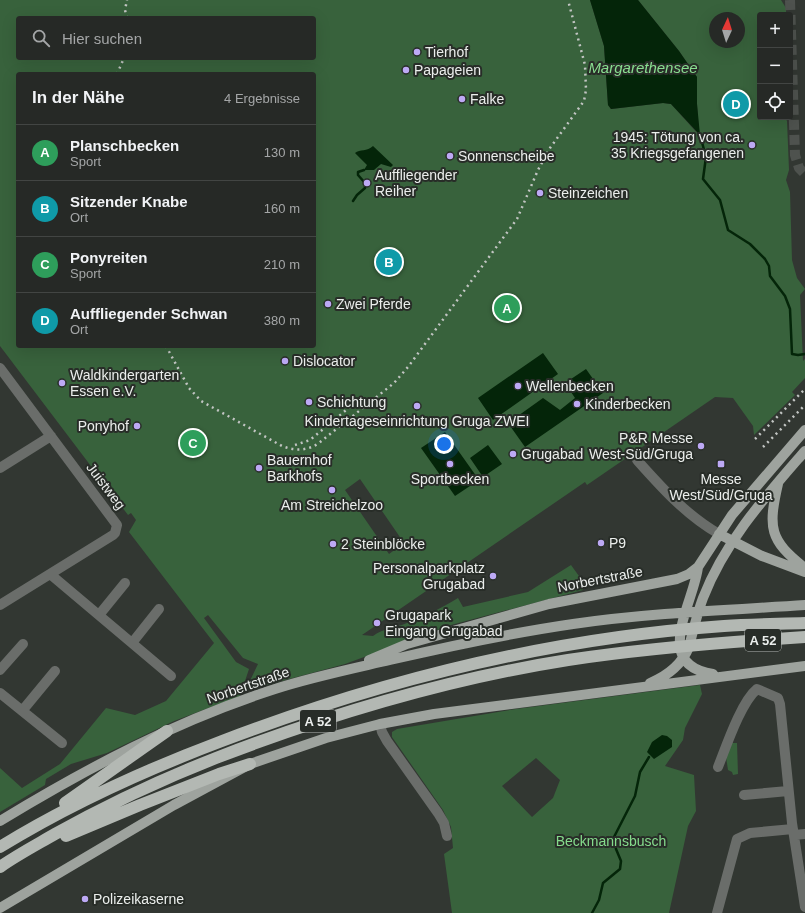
<!DOCTYPE html>
<html lang="de">
<head>
<meta charset="utf-8">
<style>
	body { margin:0; font-family:Arial,sans-serif; background:#323532; color:#f1f3f6 }
	.controls { position:absolute; right:12px; top:12px; display:grid; overflow:hidden; border-radius:4px; box-shadow:0 4px 16px #0002 }
	.controls button { width:36px; height:36px; display:grid; place-items:center; padding:0; border:0; border-bottom:1px solid #424543; background:#262926; color:#f1f3f6; font:20px sans-serif }
	.compass { position:absolute; left:709px; top:12px; width:36px; height:36px; border-radius:50%; background:#262926; box-shadow:0 4px 16px #0002; rotate:4deg }
	.you { position:absolute; left:444px; top:444px; width:14px; height:14px; margin:-10px; border:3px solid #fff; border-radius:50%; background:#1a73e8; box-shadow:0 0 0 6px #1a73e833 }
	.badge { display:grid; place-items:center; width:26px; height:26px; border-radius:50%; background:#8bbbb9; color:#fff; font-size:13px; font-weight:700 }
	.pin { position:absolute; translate:-50% -50%; border:2px solid #fff; box-shadow:0 1px 4px #0006 }
	.list { margin:0; padding:0; list-style:none }
	h2 { display:flex; justify-content:space-between; align-items:center; height:52px; margin:0; padding:0 16px; font-size:17px }
	h2 small { font-size:13px; font-weight:400; color:#a4a6a7 }
	.list li { display:grid; grid-template-columns:26px 1fr auto; gap:12px; align-items:center; box-sizing:border-box; height:56px; padding:0 16px; border-top:1px solid #424543 }
	.list b { display:block; font-size:15px; white-space:nowrap }
	.list p { margin:0; font-size:13px; white-space:nowrap; color:#a4a6a7 }
	.list em { font-size:13px; font-style:normal; color:#a4a6a7 }
	.icon { flex:none; width:22px; height:22px; fill:none; stroke:currentColor; stroke-width:2; stroke-linecap:round; stroke-linejoin:round }
	.map { position:relative; flex:none; width:805px; height:913px; overflow:hidden }
	.search { position:absolute; background:#262926; box-shadow:0 4px 16px #0002; left:16px; top:16px; width:300px; height:44px; display:flex; align-items:center; gap:10px; box-sizing:border-box; padding:0 14px; border-radius:4px; color:#a4a6a7; font-size:15px }
	.panel { position:absolute; background:#262926; box-shadow:0 4px 16px #0002; left:16px; top:72px; width:300px; height:276px; border-radius:4px }
	.map>svg:first-child { display:block }
	.green { fill:#38623c; fill-rule:evenodd }
	.water { fill:#042509 }
	.lines { fill:none; stroke-linecap:round; stroke-linejoin:round }
	.stream { stroke:#042509; stroke-width:2.5 }
	.minor-tunnel { stroke:#4e524e; stroke-width:10; stroke-dasharray:10 5; stroke-linecap:butt }
	.minor { stroke:#6a6d6a; stroke-width:10 }
	.major { stroke:#9ea39e; stroke-width:10 }
	.highway { stroke:#b3b8b3; stroke-width:12 }
	.rail { stroke:#c2c5c3; stroke-width:2.5; stroke-dasharray:2 4; stroke-linecap:butt }
	.poi-dot { fill:#bda9f5; stroke:#282d28; stroke-width:1.5 }
	.labels { text-anchor:middle; dominant-baseline:central; stroke-width:4; stroke-linejoin:round; paint-order:stroke }
	.shield { fill:#282d28; stroke:#b0b4b1; stroke-width:1 }
	.shield-label { font-size:13px; font-weight:bold; fill:#ebeeec }
	.poi-label { font-size:14px; fill:#ebeeec; stroke:#282d28; text-anchor:start }
	.street-label { font-size:14px; fill:#ebeeec; stroke:#282d28 }
	.park-label { font-size:14px; fill:#85db8c; stroke:#282d28 }
	.water-label { font-size:15px; font-style:italic; fill:#89de90; stroke:#282d28 }
</style>
</head>
<body>
<div class="map">
<svg width="805" height="913" viewBox="0 0 805 913">
	<rect width="100%" height="100%" fill="#323732"/>
	<!-- green -->
	<path class="green" d="M0 0H590L604 46 608 105 611 109 663 103 671 104 699 135 697 104V77L679 51 638 0H781L786 8V15H760V117H785L787 121 789 170 786 180 790 192 792 260 797 278 805 289 800 295 803 361 805 359V378L792 392 795 395 754 435 753 426 733 398 715 397 587 485 585 482 362 635 373 636C384 628 395 628 407 623 426 616 441 608 458 598L463 607 528 592 571 565 584 583 583 590 451 625 345 664 245 691 258 664 243 658 208 615 204 618 236 662 249 669 240 696 174 721 107 753 71 764 46 779 45 785 0 812V768L22 788 60 764 106 708 135 715 166 701 214 643 129 532 136 520 131 513 128 515 0 346ZM18 18H314V58H18ZM715 18H739V42H715ZM18 74H314V346H18ZM360 479 404 543 389 554 345 490Z
		M700 685 702 694 685 728 683 740 665 766 694 775 696 811 688 826 669 913H452L444 854 453 848 451 827 443 810 392 737V732L397 729 516 709ZM536 758 560 780 553 798 532 817 502 786Z
		M732 743H737L738 774 733 775 732 772 728 770 726 757Z"/>
	<!-- water -->
	<path class="water" d="M590 0H638L679 51 697 77V104L700 135 671 104 663 103 611 109 608 105 604 46Z
		M373 146 393 165 391 167 381 164 374 170H364L367 165 355 153C360 149 367 152 373 146Z
		M497 308a10 10 0 1 1 20 0a10 10 0 1 1-20 0Z
		M543 353 558 374 493 420 478 398Z
		M586 369 603 393 525 447 508 423 543 398 560 410 575 398 565 383Z
		M445 432 479 480 455 496 421 448Z
		M488 445 502 464 483 477 470 458Z
		M662 735 667 736 672 740V747L654 759 647 752 652 742Z"/>
	<g class="lines">
		<!-- stream -->
		<path class="stream" d="M700 135 706 157 703 179 720 200 728 230 750 244 765 259 769 266 770 276 785 296 790 309 792 354 798 355 805 354
			M353 201 357 195 365 188V183L358 175V172L364 170
			M592 913 599 900 603 883 620 869 621 861 616 849 614 837 635 796 640 772 649 757"/>
		<!-- minor-tunnel -->
		<path class="minor-tunnel" d="M790 0 795 155 799 168 805 174"/>
		<!-- minor -->
		<path class="minor" d="M0 368 117 525 115 533 113 535 0 605
			M637 460C662 488 686 515 719 534
			M0 468 51 436
			M50 574 171 676
			M99 615 125 583
			M132 643 159 609
			M0 670 23 644
			M0 693 62 743
			M22 711 55 671
			M380 724 382 732 387 741 438 813 444 823 447 836
			M718 767C726 747 741 702 757 689L778 698 780 704 792 823 805 907
			M744 795 788 791
			M794 835 805 834
			M717 913 737 839 750 833 793 829"/>
		<!-- major -->
		<path class="major" d="M778 484C768 528 769 540 805 568
			M719 534 762 556 805 572
			M698 567C694 603 651 665 713 674
			M369 660 407 644 549 604 677 579 689 574 698 567 732 515 805 430
			M650 683C667 676 682 664 689 647 693 631 697 614 703 598 725 541 766 496 805 451
			M0 821C89 767 176 721 275 689 312 677 351 669 390 660 450 646 511 633 573 624 649 613 728 610 805 605
			M0 908 174 805 250 764 326 738 380 724 434 714 805 666"/>
		<!-- highway -->
		<path class="highway" d="M65 803 167 731
			M66 836 140 805 219 774 250 764
			M0 847C70 804 145 770 222 741 382 680 553 638 724 626 751 624 778 624 805 623
			M0 867C17 855 36 845 55 834 107 805 160 780 216 758 330 714 447 679 568 660 647 648 726 642 805 637"/>
		<!-- rail -->
		<path class="rail" d="M127 18 125 10 127 0
			M117 74 124 58
			M166 346 189 388 201 401 282 446C294 451 308 451 319 443L394 383 408 367 517 219 538 170 550 148 584 101 586 90 585 65 568 0
			M755 439 805 389
			M295 445 310 440 351 406 370 399
			M763 447 805 405"/>
	</g>
	<!-- markers -->
	<g class="poi-dot">
		<circle cx="417" cy="52" r="4"/>
		<circle cx="406" cy="70" r="4"/>
		<circle cx="462" cy="99" r="4"/>
		<circle cx="752" cy="145" r="4"/>
		<circle cx="450" cy="156" r="4"/>
		<circle cx="367" cy="183" r="4"/>
		<circle cx="540" cy="193" r="4"/>
		<circle cx="328" cy="304" r="4"/>
		<circle cx="285" cy="361" r="4"/>
		<circle cx="62" cy="383" r="4"/>
		<circle cx="518" cy="386" r="4"/>
		<circle cx="309" cy="402" r="4"/>
		<circle cx="577" cy="404" r="4"/>
		<circle cx="417" cy="406" r="4"/>
		<circle cx="137" cy="426" r="4"/>
		<circle cx="701" cy="446" r="4"/>
		<circle cx="513" cy="454" r="4"/>
		<circle cx="450" cy="464" r="4"/>
		<rect x="717" y="460" width="8" height="8" rx="2"/>
		<circle cx="259" cy="468" r="4"/>
		<circle cx="332" cy="490" r="4"/>
		<circle cx="601" cy="543" r="4"/>
		<circle cx="333" cy="544" r="4"/>
		<circle cx="493" cy="576" r="4"/>
		<circle cx="377" cy="623" r="4"/>
		<circle cx="85" cy="899" r="4"/>
	</g>
	<g class="labels">
		<!-- shield labels -->
		<g class="shield">
			<rect x="745" y="629" width="36" height="22" rx="3"/>
			<rect x="300" y="710" width="36" height="22" rx="3"/>
		</g>
		<g class="shield-label">
			<text x="763" y="640">A 52</text>
			<text x="318" y="721">A 52</text>
		</g>
		<!-- poi labels -->
		<g class="poi-label">
			<text x="425" y="52">Tierhof</text>
			<text x="414" y="70">Papageien</text>
			<text x="470" y="99">Falke</text>
			<text x="744" y="137" text-anchor="end">1945: Tötung von ca.<tspan x="744" dy="16">35 Kriegsgefangenen</tspan></text>
			<text x="458" y="156">Sonnenscheibe</text>
			<text x="375" y="175">Auffliegender<tspan x="375" dy="16">Reiher</tspan></text>
			<text x="548" y="193">Steinzeichen</text>
			<text x="336" y="304">Zwei Pferde</text>
			<text x="293" y="361">Dislocator</text>
			<text x="70" y="375">Waldkindergarten<tspan x="70" dy="16">Essen e.V.</tspan></text>
			<text x="526" y="386">Wellenbecken</text>
			<text x="317" y="402">Schichtung</text>
			<text x="585" y="404">Kinderbecken</text>
			<text x="417" y="421" text-anchor="middle">Kindertageseinrichtung Gruga ZWEI</text>
			<text x="129" y="426" text-anchor="end">Ponyhof</text>
			<text x="693" y="438" text-anchor="end">P&amp;R Messe<tspan x="693" dy="16">West-Süd/Gruga</tspan></text>
			<text x="521" y="454">Grugabad</text>
			<text x="267" y="460">Bauernhof<tspan x="267" dy="16">Barkhofs</tspan></text>
			<text x="450" y="479" text-anchor="middle">Sportbecken</text>
			<text x="721" y="479" text-anchor="middle">Messe<tspan x="721" dy="16">West/Süd/Gruga</tspan></text>
			<text x="332" y="505" text-anchor="middle">Am Streichelzoo</text>
			<text x="609" y="543">P9</text>
			<text x="341" y="544">2 Steinblöcke</text>
			<text x="485" y="568" text-anchor="end">Personalparkplatz<tspan x="485" dy="16">Grugabad</tspan></text>
			<text x="385" y="615">Grugapark<tspan x="385" dy="16">Eingang Grugabad</tspan></text>
			<text x="93" y="899">Polizeikaserne</text>
		</g>
		<!-- street labels -->
		<g class="street-label">
			<text transform="translate(106 486) rotate(53)">Juistweg</text>
			<text transform="translate(600 579) rotate(-11)">Norbertstraße</text>
			<text transform="translate(248 685) rotate(-19)">Norbertstraße</text>
		</g>
		<!-- park labels -->
		<g class="park-label">
			<text x="611" y="841">Beckmannsbusch</text>
		</g>
		<!-- water labels -->
		<g class="water-label">
			<text x="643" y="67">Margarethensee</text>
		</g>
	</g>
</svg>
<div class="controls">
<button>+</button>
<button>−</button>
<button><svg class="icon" aria-label="locate" viewBox="0 0 24 24"><circle cx="12" cy="12" r="6"/><path d="M12 2v4M12 18v4M2 12h4M18 12h4"/></svg></button>
</div>
<svg class="compass" viewBox="-18 -18 36 36"><path d="M0-13l5 13h-10z" fill="#e53935"/><path d="M0 13l5-13h-10z" fill="#a4a6a7"/></svg>
<div class="you"></div>
<div class="pin badge" style="left:507px;top:308px;background:#2e9e5b">A</div>
<div class="pin badge" style="left:389px;top:262px;background:#0f9aa8">B</div>
<div class="pin badge" style="left:193px;top:443px;background:#2e9e5b">C</div>
<div class="pin badge" style="left:736px;top:104px;background:#0f9aa8">D</div>
<div class="search"><svg class="icon" aria-label="search" viewBox="0 0 24 24"><circle cx="10" cy="10" r="6"/><path d="M15 15l6 6"/></svg>Hier suchen</div>
<section class="panel">
<h2>In der Nähe<small>4 Ergebnisse</small></h2>
<ul class="list">
<li><span class="badge" style="background:#2e9e5b">A</span><div><b>Planschbecken</b><p>Sport</p></div><em>130 m</em></li>
<li><span class="badge" style="background:#0f9aa8">B</span><div><b>Sitzender Knabe</b><p>Ort</p></div><em>160 m</em></li>
<li><span class="badge" style="background:#2e9e5b">C</span><div><b>Ponyreiten</b><p>Sport</p></div><em>210 m</em></li>
<li><span class="badge" style="background:#0f9aa8">D</span><div><b>Auffliegender Schwan</b><p>Ort</p></div><em>380 m</em></li>
</ul>
</section>
</div>
</body>
</html>
